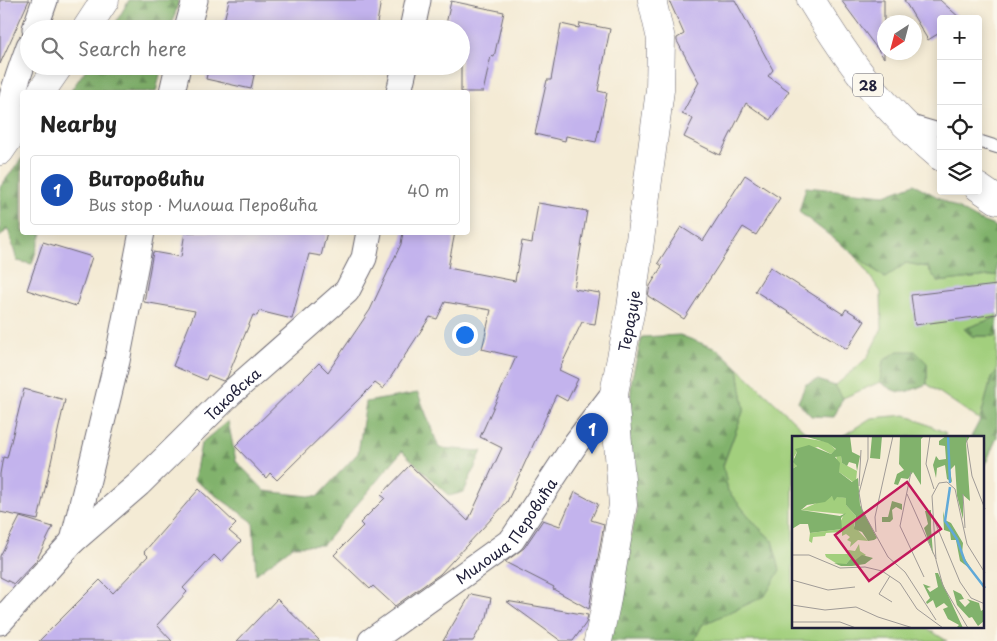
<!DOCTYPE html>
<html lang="en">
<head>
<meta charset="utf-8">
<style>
	body { margin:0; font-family:"Playpen Sans",sans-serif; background:#f6f6f6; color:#222 }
	.controls { position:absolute; right:15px; top:15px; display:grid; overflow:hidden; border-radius:5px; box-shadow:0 2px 12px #0003 }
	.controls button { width:45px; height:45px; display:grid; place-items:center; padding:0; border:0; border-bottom:1px solid #e0e0e0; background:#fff; color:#222; font:25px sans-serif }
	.compass { position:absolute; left:877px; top:15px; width:45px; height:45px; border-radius:50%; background:#fff; box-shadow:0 2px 12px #0003; rotate:216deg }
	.you { position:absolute; left:464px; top:334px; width:18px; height:18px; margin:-12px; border:4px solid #fff; border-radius:50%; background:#1a73e8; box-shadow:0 0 0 8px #1a73e833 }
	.badge { display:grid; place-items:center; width:32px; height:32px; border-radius:50%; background:#b5179e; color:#fff; font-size:16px; font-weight:700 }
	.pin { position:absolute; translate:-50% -41px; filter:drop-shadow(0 1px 2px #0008) }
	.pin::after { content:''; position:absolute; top:26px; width:18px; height:15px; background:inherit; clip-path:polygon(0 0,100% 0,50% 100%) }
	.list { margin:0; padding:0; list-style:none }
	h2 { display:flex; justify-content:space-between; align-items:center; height:65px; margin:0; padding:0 20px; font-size:21px }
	h2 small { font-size:16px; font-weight:400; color:#767676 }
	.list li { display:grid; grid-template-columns:32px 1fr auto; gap:15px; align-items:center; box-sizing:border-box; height:70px; margin:0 10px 10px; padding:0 10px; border:1px solid #e0e0e0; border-radius:5px }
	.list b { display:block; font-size:19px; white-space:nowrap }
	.list p { margin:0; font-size:16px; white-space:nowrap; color:#767676 }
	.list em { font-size:16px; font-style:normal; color:#767676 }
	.icon { flex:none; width:28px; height:28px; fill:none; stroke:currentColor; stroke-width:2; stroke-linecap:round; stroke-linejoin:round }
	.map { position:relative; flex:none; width:997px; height:641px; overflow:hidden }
	.search { position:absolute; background:#fff; box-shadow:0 2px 12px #0003; left:20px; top:20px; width:450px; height:55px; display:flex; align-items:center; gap:12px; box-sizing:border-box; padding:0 18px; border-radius:28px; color:#767676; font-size:19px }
	.panel { position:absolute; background:#fff; box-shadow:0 2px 12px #0003; left:20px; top:90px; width:450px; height:145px; border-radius:5px }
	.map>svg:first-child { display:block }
	.green { fill:#a2cf7d; stroke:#62785c }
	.forest { fill:url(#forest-firs); stroke:#526a54 }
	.building { fill:#c3b3ed }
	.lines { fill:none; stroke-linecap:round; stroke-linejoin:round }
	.lane-casing { stroke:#6c6871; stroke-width:14 }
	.street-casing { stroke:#6c6871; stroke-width:27 }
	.secondary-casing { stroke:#6c6871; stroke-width:29 }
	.primary-casing { stroke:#6c6871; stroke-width:29 }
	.lane { stroke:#fff; stroke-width:12 }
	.street { stroke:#fff; stroke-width:25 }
	.secondary { stroke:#fff; stroke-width:28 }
	.primary { stroke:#fff; stroke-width:28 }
	.labels { text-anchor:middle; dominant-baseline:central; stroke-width:4.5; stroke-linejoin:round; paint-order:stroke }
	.shield { fill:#fbf7ec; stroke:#636270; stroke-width:1 }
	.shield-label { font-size:14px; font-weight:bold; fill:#22223b }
	.street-label { font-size:15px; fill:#22223b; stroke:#fbf7ec }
	.inset-river { fill:none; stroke:#60a9d8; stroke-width:2.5 }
	.inset-road { fill:none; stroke:#a09b97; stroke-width:1 }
	.view { fill:#c2185b; fill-opacity:0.15; stroke:#c2185b; stroke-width:2.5 }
	.inset-edge { fill:none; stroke:#22223b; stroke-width:2.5 }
</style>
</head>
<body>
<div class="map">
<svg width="997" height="641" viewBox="0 0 997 641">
	<defs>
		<pattern id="forest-firs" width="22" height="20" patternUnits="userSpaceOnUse" patternTransform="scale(1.25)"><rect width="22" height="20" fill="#81b26c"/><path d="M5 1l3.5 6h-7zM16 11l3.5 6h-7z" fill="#69905a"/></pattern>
	</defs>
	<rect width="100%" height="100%" fill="#fbf7ec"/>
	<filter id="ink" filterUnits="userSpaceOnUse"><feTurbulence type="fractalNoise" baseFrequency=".02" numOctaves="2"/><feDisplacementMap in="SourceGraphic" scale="10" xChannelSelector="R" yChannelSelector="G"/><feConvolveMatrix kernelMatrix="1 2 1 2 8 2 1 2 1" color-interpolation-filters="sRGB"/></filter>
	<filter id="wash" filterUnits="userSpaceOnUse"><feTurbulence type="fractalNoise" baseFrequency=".0096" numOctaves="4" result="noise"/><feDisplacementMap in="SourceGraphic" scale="20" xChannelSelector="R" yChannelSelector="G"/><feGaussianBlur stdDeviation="1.12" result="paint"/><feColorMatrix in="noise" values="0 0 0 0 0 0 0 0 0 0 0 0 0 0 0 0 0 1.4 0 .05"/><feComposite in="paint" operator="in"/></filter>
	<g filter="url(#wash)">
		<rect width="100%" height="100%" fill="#f4ebd5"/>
		<!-- green -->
		<path class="green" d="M854 254 885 278 906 263 927 267 938 282 997 275V317L964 329 972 336H997V372L992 376 980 420 927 384V363L883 361 880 382 843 398 835 386 867 358 882 328 881 292Z
			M738 368 811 437H793V627H925L947 641H694L702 625 765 596 772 540 756 525 728 491 723 466 744 409Z
			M906 415 946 433 943 437H841L871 418Z"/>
		<!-- forest -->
		<path class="forest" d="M129 0H179L171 29H112Z
			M88 66H162L156 92H70Z
			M22 158V232L42 233 32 264 17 261 8 229 0 237V187Z
			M914 184 979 220 997 227V275L938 282 927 267 906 263 885 278 799 212 806 187 885 195Z
			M997 317V336H972L964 329Z
			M680 335 719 350 738 368 744 409 723 465 728 491 756 525 772 540 780 570 765 596 702 625 694 641H601L637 513 626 451 632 377 642 337Z
			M898 351H915L927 363V384C904 393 901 397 880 382L883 361Z
			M997 372V437L983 470V437H971L980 420 992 376Z
			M818 380 835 386 843 398 834 417 811 416 798 402 806 384Z
			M418 393 439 448 482 451 464 492 449 496 402 451 323 545 293 546 256 574 253 522 194 480 201 443 228 421 236 461 265 491 317 497 358 453 366 402Z"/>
		<g id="blocks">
			<!-- building -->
			<path class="building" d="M0 0H29L0 64Z
				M229 0H381L376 29H222Z
				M669 0H735L773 70 768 76 789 91 770 120 746 103 720 155 684 137 693 119 682 114 699 82 677 41V38L684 34Z
				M841 0H884V58Z
				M904 0H940L961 19H941V32L928 40Z
				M451 1 504 12 494 57 491 56 483 92H461V29H445Z
				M580 23 610 29 598 91 607 93 596 142 566 136 565 141 535 134 547 80H551L561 24 579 28Z
				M209 66H256L251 89 206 79Z
				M745 175 780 198 756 235 743 227 684 319 648 296 650 286 662 266 658 263 681 227 703 241Z
				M538 203 587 211 574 289 600 293 595 324 582 322 559 370 578 379 567 401 556 395 507 502 440 574 395 606 373 586 370 589 334 555 363 526 360 523 385 498 381 495 410 465 468 521 502 448 480 437 516 357 482 349 491 310 445 302 437 319 430 317 383 389 375 383 277 480 270 473 266 478 235 446 319 363 328 372 370 310 401 244 403 232H455L448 268 515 281 522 241 532 243Z
				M185 232H327L321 256 309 254 292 319 259 311 257 316 253 315 227 378 223 381 208 375 206 380 173 366 195 311 144 302 153 252 181 257Z
				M43 242 92 257 76 306 27 290Z
				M770 267 843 314 846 309 865 321 847 349 755 291Z
				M997 285V314L915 325 911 295Z
				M24 389 65 400 38 520 0 512V474L3 457 7 458Z
				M199 489 236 524 229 531 241 541 221 562 214 555 183 588 187 592 157 625 172 641H39L100 580 113 593 148 556 144 552Z
				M575 492 598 504 591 520 604 524 589 609 553 589 554 587 505 562 524 548 543 520 560 526Z
				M20 517 53 527 36 561 14 584 0 577V556Z
				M471 594 491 598 487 617 473 641H443Z
				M277 599 320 641H237Z
				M506 601 588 615 586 623 573 641H561Z"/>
		</g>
	</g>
	<g filter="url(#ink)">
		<use href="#blocks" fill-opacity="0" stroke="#6c6871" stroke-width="1"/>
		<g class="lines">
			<!-- lane casing -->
			<g class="lane-casing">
				<path id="lane" d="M910 121 941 130
					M978 141 997 147"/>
			</g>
			<!-- street casing -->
			<g class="street-casing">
				<g id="street">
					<path d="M35 29 45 0"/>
					<path d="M187 29 195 0"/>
					<path d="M412 29 418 0"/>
					<path d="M172 92 178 66"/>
					<path d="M399 92 405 66"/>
					<path d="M9 139C0 122 22 65 29 46"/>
					<path d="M73 541 117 361 142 232"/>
					<path id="s1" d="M0 622 73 541 139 484 231 393 347 291 364 258 369 232"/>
					<path id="s2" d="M371 641 512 540 576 443 614 393"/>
				</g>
			</g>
			<!-- secondary casing -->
			<g class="secondary-casing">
				<g id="secondary">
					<path id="s3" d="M598 641 606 604 623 505 614 393 631 308 660 90 661 39 652 0"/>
				</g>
			</g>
			<!-- primary casing -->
			<g class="primary-casing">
				<path id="primary" d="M811 0C850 64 882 108 941 157
					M86 29 105 0
					M41 92 59 66
					M0 151 22 119
					M978 187 997 200"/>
			</g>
			<!-- lane -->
			<use href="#lane" class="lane"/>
			<!-- street -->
			<use href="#street" class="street"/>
			<!-- secondary -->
			<use href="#secondary" class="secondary"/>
			<!-- primary -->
			<use href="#primary" class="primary"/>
		</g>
	</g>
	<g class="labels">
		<!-- shield labels -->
		<rect class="shield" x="853" y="73.5" width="30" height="23" rx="4"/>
		<g class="shield-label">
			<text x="868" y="85">28</text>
		</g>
		<!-- street labels -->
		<g class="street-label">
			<text stroke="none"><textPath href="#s3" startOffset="324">Теразије</textPath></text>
			<text stroke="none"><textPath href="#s1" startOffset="326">Таковска</textPath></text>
			<text stroke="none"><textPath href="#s2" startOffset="176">Милоша Перовића</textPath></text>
		</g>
	</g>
	<!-- overview -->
	<g transform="translate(792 436)">
		<rect width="192" height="192" fill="#f4ebd5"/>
		<path d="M0 0 36 6 44 14 39 18 26 11 5 16 2 21 5 30 0 33ZM44 19 49 20 50 27 65 35 64 45 61 46 47 36ZM40 60 55 62 54 69 64 80 62 90 76 105 66 104 58 111 59 106 55 104 58 101 54 98 50 100V96L34 97 33 100 21 101 20 107 17 105 18 97 50 93 48 87 52 78 9 74ZM67 108 68 115 74 119 62 126 61 120 54 128 47 129 34 121 33 118H57L56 114 63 115Z" fill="#a2cf7d"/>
		<path d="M12 0H58L60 16 68 20 65 35 64 28 57 26 55 30 50 27 49 20 43 21 48 27 47 36 60 46 66 42 68 69 85 102 82 104 76 105 70 96 62 93 64 80 54 69V62L45 61 42 65 40 60 33 66 15 69 9 74 48 80 54 77 49 82 50 93 18 97 16 88H8L0 93V33L5 30 1 26 5 16 3 13 17 9 39 18 44 13 36 7ZM80 0H90L88 23 78 22ZM108 0H132L129 3V49L121 36 116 43 109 42 106 49 102 48 105 38 112 34 107 28ZM154 0H178L174 7 178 65 171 59V83L165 60 163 29 158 34 160 46 155 43 153 29 145 32 144 42 141 29 144 20 147 24 154 23 153 10 147 9V5ZM100 65 110 68V74L104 71 100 74 101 83 98 86H90V81H96ZM139 74V92L141 118 132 92 136 88 133 75ZM151 75 153 84 159 87 171 107 170 118 180 134 168 125 164 104H159L158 96 152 94ZM70 119 81 122 73 128 60 130H49L42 127 54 128 61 120 62 125ZM143 137H146L171 192H164L167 189 156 183 151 173 156 171 152 167 144 172 141 164 135 168 134 166 138 162 131 148 139 151 135 152 138 156 146 151ZM161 154 169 158 172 163 167 164 173 171 178 166 175 163 187 167 189 175 192 173V185L186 190 180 181 177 182 165 169Z" fill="#81b26c"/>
		<path class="inset-river" d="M156 0 158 47M158 51 153 85 165 103 173 126 193 152"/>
		<path class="inset-road" d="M76 0V23L67 57 70 74 96 121 113 136 144 184M138 0 134 28 142 53M174 0 180 40 193 73M119 36 108 90 132 141M67 50 69 14M115 58 144 123M171 58 173 92M143 86 168 146 179 162 193 168M84 96 83 81 101 0M0 119H17L48 132 73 131 90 135 108 147 125 173 151 192M98 140 87 158 100 166M0 144 36 154 63 151M0 169 33 174 64 171 86 181 121 192M0 186H48L64 192M176 192 151 150 144 124 140 60 147 47 155 46 163 53 175 108 193 137"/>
		<path class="view" d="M115 46 149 93 77 145 43 99Z"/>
		<rect width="192" height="192" class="inset-edge"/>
	</g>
</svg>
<div class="controls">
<button>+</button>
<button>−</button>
<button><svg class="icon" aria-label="locate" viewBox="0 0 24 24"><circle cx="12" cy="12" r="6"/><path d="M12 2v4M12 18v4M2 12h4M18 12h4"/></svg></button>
<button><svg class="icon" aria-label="layers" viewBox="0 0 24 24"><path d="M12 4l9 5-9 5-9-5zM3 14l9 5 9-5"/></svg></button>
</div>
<svg class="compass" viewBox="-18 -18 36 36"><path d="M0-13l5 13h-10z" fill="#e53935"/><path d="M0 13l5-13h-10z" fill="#767676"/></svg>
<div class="you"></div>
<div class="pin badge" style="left:592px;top:454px;background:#1a4fb4">1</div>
<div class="search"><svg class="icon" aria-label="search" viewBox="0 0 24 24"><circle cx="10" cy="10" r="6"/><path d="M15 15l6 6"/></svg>Search here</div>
<section class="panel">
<h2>Nearby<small></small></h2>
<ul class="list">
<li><span class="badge" style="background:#1a4fb4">1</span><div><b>Виторовићи</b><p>Bus stop · Милоша Перовића</p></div><em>40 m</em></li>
</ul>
</section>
</div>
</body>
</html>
